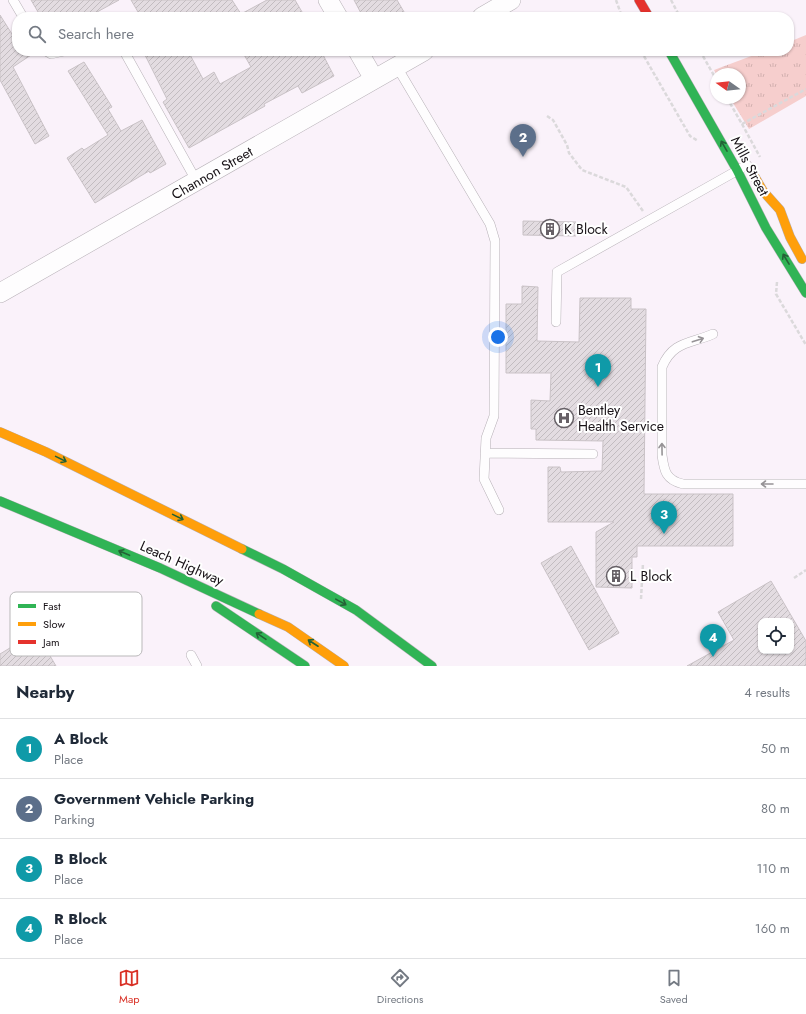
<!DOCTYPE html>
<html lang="en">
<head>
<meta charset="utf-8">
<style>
	body { margin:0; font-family:Jost,sans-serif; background:#f6f6f7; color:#1f2937 }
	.controls { position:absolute; right:12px; bottom:12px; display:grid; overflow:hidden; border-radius:8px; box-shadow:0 1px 3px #0004 }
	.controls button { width:36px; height:36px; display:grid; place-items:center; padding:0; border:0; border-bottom:1px solid #e0e1e3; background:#fff; color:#1f2937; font:20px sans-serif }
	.compass { position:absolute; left:710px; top:68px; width:36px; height:36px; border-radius:50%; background:#fff; box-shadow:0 1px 3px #0004; rotate:285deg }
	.you { position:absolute; left:498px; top:337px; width:14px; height:14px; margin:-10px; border:3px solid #fff; border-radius:50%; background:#1a73e8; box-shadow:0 0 0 6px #1a73e833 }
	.badge { display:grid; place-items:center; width:26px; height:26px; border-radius:50%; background:#d93025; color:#fff; font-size:13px; font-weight:700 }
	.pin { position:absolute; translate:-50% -33px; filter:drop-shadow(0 1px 2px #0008) }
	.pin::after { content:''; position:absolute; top:21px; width:14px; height:12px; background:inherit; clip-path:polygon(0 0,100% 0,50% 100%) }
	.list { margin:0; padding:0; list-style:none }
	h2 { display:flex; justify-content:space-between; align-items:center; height:52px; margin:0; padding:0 16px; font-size:17px }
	h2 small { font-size:13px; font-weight:400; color:#747a83 }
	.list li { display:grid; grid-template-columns:26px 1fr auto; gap:12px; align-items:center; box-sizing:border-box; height:60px; padding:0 16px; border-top:1px solid #e0e1e3 }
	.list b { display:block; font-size:15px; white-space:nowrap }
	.list p { margin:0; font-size:13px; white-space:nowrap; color:#747a83 }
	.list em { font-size:13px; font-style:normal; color:#747a83 }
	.icon { flex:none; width:22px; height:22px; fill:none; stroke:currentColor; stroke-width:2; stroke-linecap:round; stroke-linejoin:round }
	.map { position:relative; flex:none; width:806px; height:666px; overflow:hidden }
	.search { position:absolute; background:#fff; box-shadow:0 1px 3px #0004; left:12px; right:12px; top:12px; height:44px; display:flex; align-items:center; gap:10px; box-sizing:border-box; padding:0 14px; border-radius:16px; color:#747a83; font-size:15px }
	.sheet { height:292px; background:#fff }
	nav { display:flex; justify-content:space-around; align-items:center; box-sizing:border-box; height:56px; border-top:1px solid #e0e1e3; background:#fff; font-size:11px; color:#747a83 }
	nav a { display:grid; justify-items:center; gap:2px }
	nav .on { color:#d93025 }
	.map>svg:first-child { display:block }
	.park { fill:url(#park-tufts) }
	.building { fill:url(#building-hatch); stroke:#c9c2c6; fill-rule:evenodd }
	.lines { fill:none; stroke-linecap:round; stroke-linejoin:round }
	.lane-casing { stroke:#b7b1b7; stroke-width:10 }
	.street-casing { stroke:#b7b1b7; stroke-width:20 }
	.fast-casing { stroke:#b7b1b7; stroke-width:10 }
	.slow-casing { stroke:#b7b1b7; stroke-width:10 }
	.jam-casing { stroke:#b7b1b7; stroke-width:10 }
	.path { stroke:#dbd9db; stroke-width:2.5; stroke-dasharray:4 2; stroke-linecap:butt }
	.lane { stroke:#fefdfe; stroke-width:9 }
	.street { stroke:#fefdfe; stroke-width:19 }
	.fast { stroke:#30b455; stroke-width:9 }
	.slow { stroke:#ff9f0a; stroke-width:9 }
	.jam { stroke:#e5322d; stroke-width:9 }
	.oneway { stroke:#246236 }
	.oneway2 { stroke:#969396 }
	.labels { text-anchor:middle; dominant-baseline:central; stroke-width:4; stroke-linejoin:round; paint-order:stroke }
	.street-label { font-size:14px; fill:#171116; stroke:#fff }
	.poi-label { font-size:14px; fill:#171116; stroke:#fff; text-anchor:start }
	.key { fill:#fff; stroke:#b9b8b9; stroke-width:1 }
	.key-label { font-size:11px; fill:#171116 }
</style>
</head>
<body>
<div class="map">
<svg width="806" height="666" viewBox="0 0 806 666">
	<defs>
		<pattern id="park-tufts" width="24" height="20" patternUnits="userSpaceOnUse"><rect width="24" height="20" fill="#f6cecd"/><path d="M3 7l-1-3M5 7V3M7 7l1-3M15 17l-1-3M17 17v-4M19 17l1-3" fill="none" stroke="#d2b0af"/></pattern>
		<pattern id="building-hatch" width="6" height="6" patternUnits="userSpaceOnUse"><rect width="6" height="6" fill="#e3dce1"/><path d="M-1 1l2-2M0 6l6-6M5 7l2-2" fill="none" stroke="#c2bcc0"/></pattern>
	</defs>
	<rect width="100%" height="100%" fill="#faf2fa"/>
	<!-- park -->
	<path class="park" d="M806 35V96L749 129 730 98H740V74H716L714 70 765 51H789V42Z"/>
	<!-- building -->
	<path class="building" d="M31 0H119L97 12 100 17H41Z
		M131 0H232L241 14 267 0H295L305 17H141Z
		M354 0H397L407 17H363Z
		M0 15 17 42V51H37L13 67 49 136 35 144 0 80Z
		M143 51H188L203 79 214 72 220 84 251 67 242 51H321L334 76 302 93 298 86 264 104 265 106 189 148 163 102 167 99Z
		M84 62 112 107 108 109 121 131 142 120 166 164 150 173 149 171 95 203 67 158 82 148 84 150 108 135 68 71Z
		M523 221 576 222V236L523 235Z
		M522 286 538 287 537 341 579 342 580 298H631V309H646L644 494H733V546H637V557H632V588L596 587V532L614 522H548V467H560L561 472 602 471 603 441 536 440V429H531V400L550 401 551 373H506V304H522Z
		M571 546 619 633 589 650 541 563Z
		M771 581 806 641V666H687L734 640 718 612ZM761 621H791V651H761Z
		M36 632 56 666H0V654Z"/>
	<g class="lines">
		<!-- lane casing -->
		<g class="lane-casing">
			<path id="lane" d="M13 0 23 17
				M46 51 51 54 64 51
				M124 51 197 182
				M397 67 490 224 495 241 494 416 486 438 484 479 499 510
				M556 322 557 272 747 165
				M713 334C690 344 673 341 662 367V455C664 471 666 480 683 484H806
				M485 453 593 454
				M191 655 197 666"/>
		</g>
		<!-- street casing -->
		<g class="street-casing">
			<path id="street" d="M328 0 338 17
				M482 17 511 0
				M358 51 374 79
				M0 293 424 51"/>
		</g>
		<!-- fast casing -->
		<g class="fast-casing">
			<path id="fast" d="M669 51 737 170 766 228 806 293
				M0 501 160 568 259 614
				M242 549 283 569 356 610 432 666
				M216 606 305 666"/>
		</g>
		<!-- slow casing -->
		<g class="slow-casing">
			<path id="slow" d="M753 174 763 191 780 210 790 237 802 259
				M0 432 46 452 242 549
				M259 614 288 627 344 666"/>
		</g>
		<!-- jam casing -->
		<g class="jam-casing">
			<path id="jam" d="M639 0 649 17"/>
		</g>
		<!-- path -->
		<path class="path" d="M616 0 622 17
			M671 0 680 17
			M641 51 690 136 698 141
			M700 51 716 79
			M727 98 742 124 806 89
			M547 116 553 120 567 145 569 153 582 170 626 187 643 211
			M742 124 760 157
			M777 282 776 294 806 345
			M794 578 806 570
			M641 599 643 563"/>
		<!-- lane -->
		<use href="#lane" class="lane"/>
		<!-- street -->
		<use href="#street" class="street"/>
		<!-- fast -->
		<use href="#fast" class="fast"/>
		<!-- slow -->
		<use href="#slow" class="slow"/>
		<!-- jam -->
		<use href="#jam" class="jam"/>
	</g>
	<!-- one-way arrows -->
	<defs><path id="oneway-shaft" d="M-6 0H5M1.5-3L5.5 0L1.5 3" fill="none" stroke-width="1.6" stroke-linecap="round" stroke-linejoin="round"/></defs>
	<g class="oneway">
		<use href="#oneway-shaft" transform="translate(724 146) rotate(-120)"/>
		<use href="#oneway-shaft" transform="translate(786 259) rotate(-121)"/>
		<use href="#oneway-shaft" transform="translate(61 459) rotate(26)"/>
		<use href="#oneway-shaft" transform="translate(178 517) rotate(26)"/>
		<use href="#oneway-shaft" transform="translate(124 553) rotate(-157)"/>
		<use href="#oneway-shaft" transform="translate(341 602) rotate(29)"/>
		<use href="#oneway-shaft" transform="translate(261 636) rotate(-146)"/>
		<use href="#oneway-shaft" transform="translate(313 643) rotate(-147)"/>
	</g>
	<g class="oneway2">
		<use href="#oneway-shaft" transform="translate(698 340) rotate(-18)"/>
		<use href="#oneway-shaft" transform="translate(662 449) rotate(-91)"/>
		<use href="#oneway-shaft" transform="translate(767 484) rotate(-180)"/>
	</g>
	<!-- icons -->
	<defs>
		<g id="building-ring" transform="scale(1)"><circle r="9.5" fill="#fff" stroke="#666066" stroke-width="1.5"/><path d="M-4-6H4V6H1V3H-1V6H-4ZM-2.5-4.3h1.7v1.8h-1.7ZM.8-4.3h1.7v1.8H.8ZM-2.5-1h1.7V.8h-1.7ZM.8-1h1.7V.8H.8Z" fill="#666066"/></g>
		<g id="hospital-ring" transform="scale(1)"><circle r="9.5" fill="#fff" stroke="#666066" stroke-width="1.5"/><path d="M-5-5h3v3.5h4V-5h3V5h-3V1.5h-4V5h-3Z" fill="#666066"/></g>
	</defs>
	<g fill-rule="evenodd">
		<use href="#building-ring" x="550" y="229"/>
		<use href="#hospital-ring" x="564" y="418"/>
		<use href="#building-ring" x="616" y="576"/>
	</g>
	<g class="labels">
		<!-- street labels -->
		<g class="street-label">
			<text transform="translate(750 166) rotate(62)">Mills Street</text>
			<text transform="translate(212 173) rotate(-30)">Channon Street</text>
			<text transform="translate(182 563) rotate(24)">Leach Highway</text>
		</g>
		<!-- poi labels -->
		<g class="poi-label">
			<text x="564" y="229">K Block</text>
			<text x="578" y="410">Bentley<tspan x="578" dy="16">Health Service</tspan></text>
			<text x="630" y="576">L Block</text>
		</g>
	</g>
	<!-- legend -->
	<rect x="10" y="592" width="132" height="64" rx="6" class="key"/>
	<rect x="18" y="604" width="18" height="4" fill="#30b455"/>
	<rect x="18" y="622" width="18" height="4" fill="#ff9f0a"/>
	<rect x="18" y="640" width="18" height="4" fill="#e5322d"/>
	<g class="key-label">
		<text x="43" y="610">Fast</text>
		<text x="43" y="628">Slow</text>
		<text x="43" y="646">Jam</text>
	</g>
</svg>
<div class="controls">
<button><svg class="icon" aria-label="locate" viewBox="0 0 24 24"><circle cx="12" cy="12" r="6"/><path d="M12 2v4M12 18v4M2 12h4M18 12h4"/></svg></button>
</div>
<svg class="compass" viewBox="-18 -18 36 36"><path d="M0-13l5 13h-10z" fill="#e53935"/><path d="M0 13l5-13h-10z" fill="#747a83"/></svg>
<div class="you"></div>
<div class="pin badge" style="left:598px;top:387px;background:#0f9aa8">1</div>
<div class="pin badge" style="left:523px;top:157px;background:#5c6f8a">2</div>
<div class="pin badge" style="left:664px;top:534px;background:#0f9aa8">3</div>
<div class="pin badge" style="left:713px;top:657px;background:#0f9aa8">4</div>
<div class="search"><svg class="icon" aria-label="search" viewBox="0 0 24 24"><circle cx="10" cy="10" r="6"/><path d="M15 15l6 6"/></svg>Search here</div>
</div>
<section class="sheet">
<h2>Nearby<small>4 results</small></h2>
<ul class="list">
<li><span class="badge" style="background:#0f9aa8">1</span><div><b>A Block</b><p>Place</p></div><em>50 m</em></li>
<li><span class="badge" style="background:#5c6f8a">2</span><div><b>Government Vehicle Parking</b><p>Parking</p></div><em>80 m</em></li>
<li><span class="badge" style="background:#0f9aa8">3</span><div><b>B Block</b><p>Place</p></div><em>110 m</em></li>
<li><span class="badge" style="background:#0f9aa8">4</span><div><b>R Block</b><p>Place</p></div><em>160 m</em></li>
</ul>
</section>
<nav>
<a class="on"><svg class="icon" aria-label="map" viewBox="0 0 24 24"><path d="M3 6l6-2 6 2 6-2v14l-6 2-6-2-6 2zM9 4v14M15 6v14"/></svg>Map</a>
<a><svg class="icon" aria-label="directions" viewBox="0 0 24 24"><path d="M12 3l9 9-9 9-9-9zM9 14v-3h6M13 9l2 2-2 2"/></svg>Directions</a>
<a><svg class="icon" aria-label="saved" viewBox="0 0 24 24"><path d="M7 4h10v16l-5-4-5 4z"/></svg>Saved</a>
</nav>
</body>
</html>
